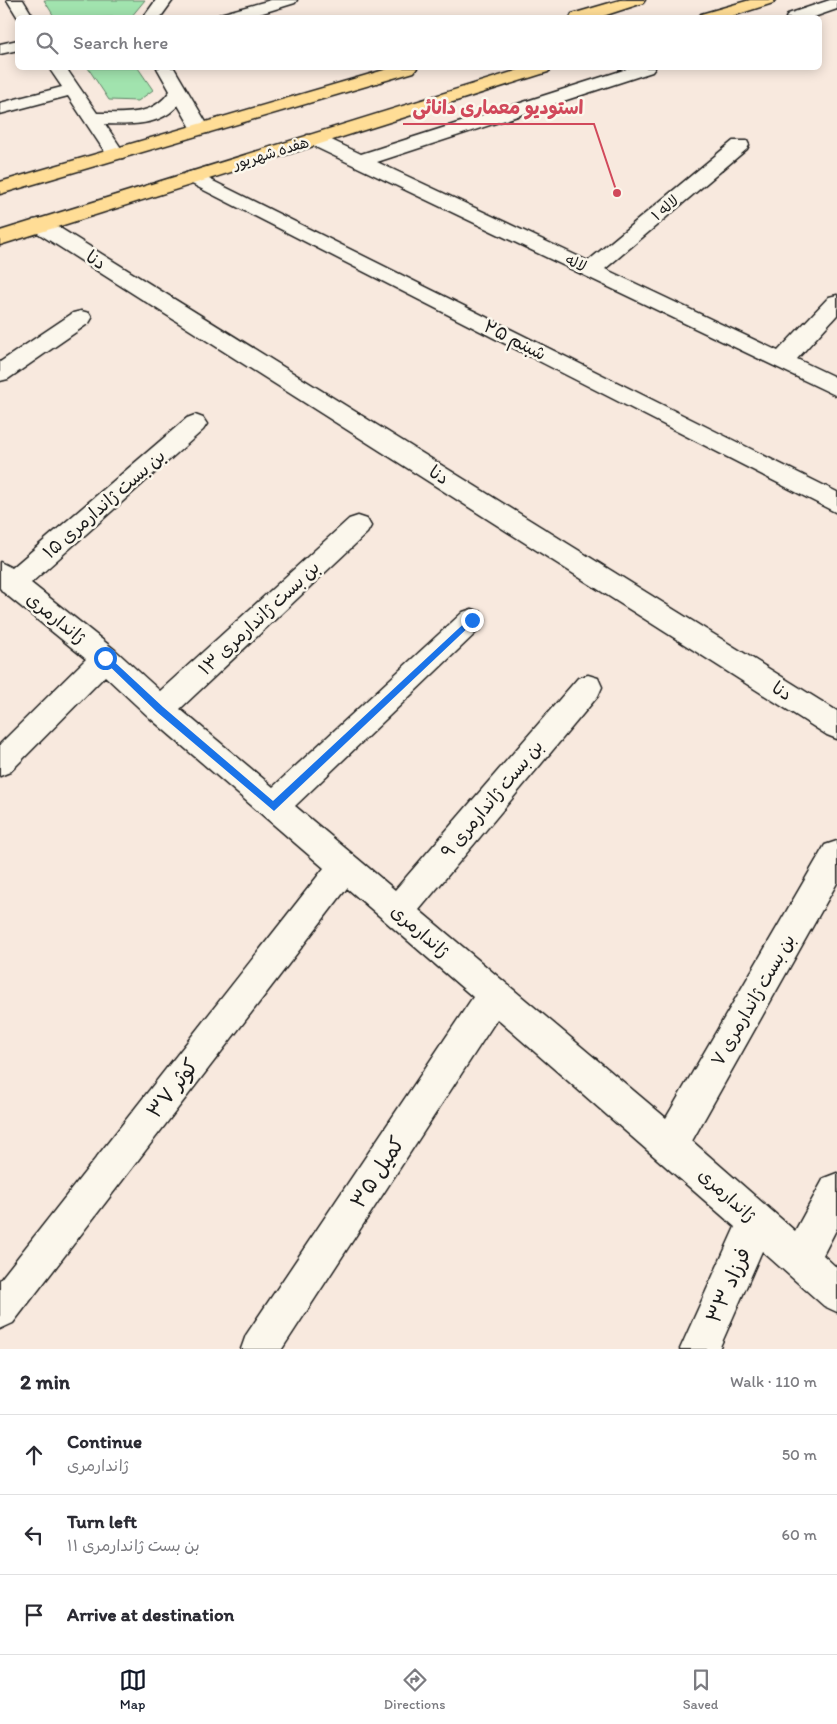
<!DOCTYPE html>
<html lang="en">
<head>
<meta charset="utf-8">
<style>
	body { margin:0; font-family:Itim,"Playpen Sans Arabic",sans-serif; background:#f2f2f3; color:#2b2b33 }
	.stop { position:absolute; width:15px; height:15px; margin:-11px; border:4px solid #1a73e8; border-radius:50%; background:#fff }
	.stop.end { background:#1a73e8; border-color:#fff; box-shadow:0 1px 5px #0008 }
	.list { margin:0; padding:0; list-style:none }
	h2 { display:flex; justify-content:space-between; align-items:center; height:65px; margin:0; padding:0 20px; font-size:21px }
	h2 small { font-size:16px; font-weight:400; color:#7c7c81 }
	.list li { display:grid; grid-template-columns:32px 1fr auto; gap:15px; align-items:center; box-sizing:border-box; height:80px; padding:0 20px; border-top:1px solid #e1e1e2 }
	.list b { display:block; font-size:19px; white-space:nowrap }
	.list p { margin:0; font-size:16px; white-space:nowrap; color:#7c7c81 }
	.list em { font-size:16px; font-style:normal; color:#7c7c81 }
	.icon { flex:none; width:28px; height:28px; fill:none; stroke:currentColor; stroke-width:2; stroke-linecap:round; stroke-linejoin:round }
	.map { position:relative; flex:none; width:837px; height:1349px; overflow:hidden }
	.search { position:absolute; background:#fff; box-shadow:0 2px 12px #0003; left:15px; right:15px; top:15px; height:55px; display:flex; align-items:center; gap:12px; box-sizing:border-box; padding:0 18px; border-radius:8px; color:#7c7c81; font-size:19px }
	.sheet { height:305px; background:#fff }
	nav { display:flex; justify-content:space-around; align-items:center; box-sizing:border-box; height:70px; border-top:1px solid #e1e1e2; background:#fff; font-size:14px; color:#7c7c81 }
	nav a { display:grid; justify-items:center; gap:2px }
	nav .on { color:#111827 }
	.map>svg:first-child { display:block }
	.green { fill:#a1e3ae; stroke:#5e8065 }
	.lines { fill:none; stroke-linecap:round; stroke-linejoin:round }
	.minor-casing { stroke:#1c1c1c; stroke-width:3 }
	.major-casing { stroke:#1c1c1c; stroke-width:3 }
	.minor { fill:#fbf7ec; fill-rule:evenodd }
	.major { fill:#ffdd96; fill-rule:evenodd }
	.route { fill:#1a73e8 }
	.labels { text-anchor:middle; dominant-baseline:central; stroke-width:5; stroke-linejoin:round; paint-order:stroke }
	.far-street-label { font-size:15px; fill:#1c1c1c; stroke:#fbf7ec }
	.street-label { font-size:18px; fill:#1c1c1c; stroke:#fbf7ec }
	.near-street-label { font-size:21px; fill:#1c1c1c; stroke:#fbf7ec }
	.leader { fill:none; stroke:#d1495b; stroke-width:2 }
	.callout-dot { fill:#d1495b; stroke:#fbf7ec; stroke-width:2 }
	.callout-label { font-size:19px; text-anchor:middle; font-weight:bold; fill:#d1495b; stroke:#fbf7ec; stroke-width:5; stroke-linejoin:round; paint-order:stroke }
</style>
</head>
<body>
<div class="map">
<svg width="837" height="1349" viewBox="0 0 837 1349">
	<rect width="100%" height="100%" fill="#f8e9de"/>
	<filter id="ink" filterUnits="userSpaceOnUse"><feTurbulence type="fractalNoise" baseFrequency=".02" numOctaves="2"/><feDisplacementMap in="SourceGraphic" scale="10" xChannelSelector="R" yChannelSelector="G"/><feConvolveMatrix kernelMatrix="1 2 1 2 8 2 1 2 1" color-interpolation-filters="sRGB"/></filter>
	<g filter="url(#ink)">
		<!-- green -->
		<path class="green" d="M44 0H145L131 17 55 18Z
			M88 68H138L153 90 138 101 109 100Z"/>
		<g class="lines">
			<!-- minor casing -->
			<g class="minor-casing">
				<path id="minor" d="M7 0H23L34 18H18Z
					M156 0H173L160 18H143Z
					M271 0H297L295 3 246 18H218L220 14Z
					M830 0H837V9L811 18H786L788 14Z
					M18 40V50L0 54V44Z
					M49 68H66L97 113C126 113 152 117 170 91L157 68H174L210 129 208 133H194L178 105C161 126 129 125 105 124L125 154 123 158H109L68 96 0 114V103L62 87Z
					M630 68H655L652 72 377 162 588 261 733 141H747L749 145 747 149 605 269 778 351 829 297 837 295V315L797 359 837 378V396L307 143 305 139 307 135H321L361 154Z
					M193 171 837 492V513L186 181 183 177 186 173Z
					M40 219 47 220 837 711V739L827 735 33 230 30 225 33 220Z
					M81 311 89 313 92 318 89 323 8 379 0 381V362L73 313Z
					M195 415 203 418 207 424 203 430 31 583 115 650 160 691 349 519 358 516 367 519 371 526 367 533 180 709 273 787 463 612 472 609 481 612 485 620 481 628 295 806 395 890 578 678 588 675 598 678 602 687 598 696 419 910 666 1118 825 845 837 841V883L692 1141 795 1231 824 1178 837 1173V1228L823 1255 837 1268V1312L824 1306 762 1251 719 1349H680L735 1227 497 1019 282 1349H241L246 1335 473 997 347 888 13 1323 0 1329V1280L324 868 150 718 105 676 10 772 0 776V744L86 659 3 592 0 588V562L12 568 187 418Z"/>
			</g>
			<!-- major casing -->
			<g class="major-casing">
				<path id="major" d="M620 0H645L643 3 597 18H570L572 14Z
					M750 0H775L773 3 726 18H699L701 14Z
					M391 68H417L414 72 0 194V182Z
					M525 68H551L548 72 0 245V231Z"/>
			</g>
			<!-- minor -->
			<use href="#minor" class="minor"/>
			<!-- major -->
			<use href="#major" class="major"/>
		</g>
	</g>
	<!-- route -->
	<path class="route" d="M472 616 476 620 474 622 274 811 157 712 101 658 102 656H108L163 707 273 801Z"/>
	<g class="labels">
		<!-- far-street labels -->
		<g class="far-street-label">
			<text transform="translate(271 153) rotate(-17)">هفده شهریور</text>
			<text transform="translate(665 208) rotate(-40)">لاله ۱</text>
			<text transform="translate(576 263) rotate(25)">لاله</text>
		</g>
		<!-- street labels -->
		<g class="street-label">
			<text transform="translate(96 260) rotate(32)">دنا</text>
			<text transform="translate(515 340) rotate(27)">شبنم ۲۵</text>
			<text transform="translate(439 475) rotate(32)">دنا</text>
			<text transform="translate(104 504) rotate(-41)">بن بست ژاندارمری ۱۵</text>
			<text transform="translate(56 618) rotate(39)">ژاندارمری</text>
			<text transform="translate(259 618) rotate(-43)">بن بست ژاندارمری ۱۳</text>
			<text transform="translate(782 691) rotate(32)">دنا</text>
			<text transform="translate(492 799) rotate(-50)">بن بست ژاندارمری ۹</text>
			<text transform="translate(420 931) rotate(41)">ژاندارمری</text>
			<text transform="translate(753 1000) rotate(-60)">بن بست ژاندارمری ۷</text>
			<text transform="translate(727 1195) rotate(42)">ژاندارمری</text>
		</g>
		<!-- near-street labels -->
		<g class="near-street-label">
			<text transform="translate(172 1088) rotate(-52)">کوثر ۳۷</text>
			<text transform="translate(377 1172) rotate(-57)">کمیل ۳۵</text>
			<text transform="translate(728 1285) rotate(-66)">فرزاد ۳۳</text>
		</g>
	</g>
	<!-- callouts -->
	<path class="leader" d="M617 193L594 124H403"/>
	<circle class="callout-dot" cx="617" cy="193" r="5"/>
	<g class="callout-label">
		<text x="498" y="114">استودیو معماری دانائی</text>
	</g>
</svg>
<div class="stop" style="left:105px;top:658px"></div>
<div class="stop end" style="left:472px;top:620px"></div>
<div class="search"><svg class="icon" aria-label="search" viewBox="0 0 24 24"><circle cx="10" cy="10" r="6"/><path d="M15 15l6 6"/></svg>Search here</div>
</div>
<section class="sheet">
<h2>2 min<small>Walk · 110 m</small></h2>
<ul class="list">
<li><svg class="icon" aria-label="ahead" viewBox="0 0 24 24"><path d="M12 20V5M6 11l6-6 6 6"/></svg><div><b>Continue</b><p>ژاندارمری</p></div><em>50 m</em></li>
<li><svg class="icon" aria-label="left" viewBox="0 0 24 24"><path d="M17 20v-9H6M10 6l-5 5 5 5"/></svg><div><b>Turn left</b><p>بن بست ژاندارمری ۱۱</p></div><em>60 m</em></li>
<li><svg class="icon" aria-label="arrive" viewBox="0 0 24 24"><path d="M6 21V4h12l-3 4 3 4H6"/></svg><div><b>Arrive at destination</b></div></li>
</ul>
</section>
<nav>
<a class="on"><svg class="icon" aria-label="map" viewBox="0 0 24 24"><path d="M3 6l6-2 6 2 6-2v14l-6 2-6-2-6 2zM9 4v14M15 6v14"/></svg>Map</a>
<a><svg class="icon" aria-label="directions" viewBox="0 0 24 24"><path d="M12 3l9 9-9 9-9-9zM9 14v-3h6M13 9l2 2-2 2"/></svg>Directions</a>
<a><svg class="icon" aria-label="saved" viewBox="0 0 24 24"><path d="M7 4h10v16l-5-4-5 4z"/></svg>Saved</a>
</nav>
</body>
</html>
